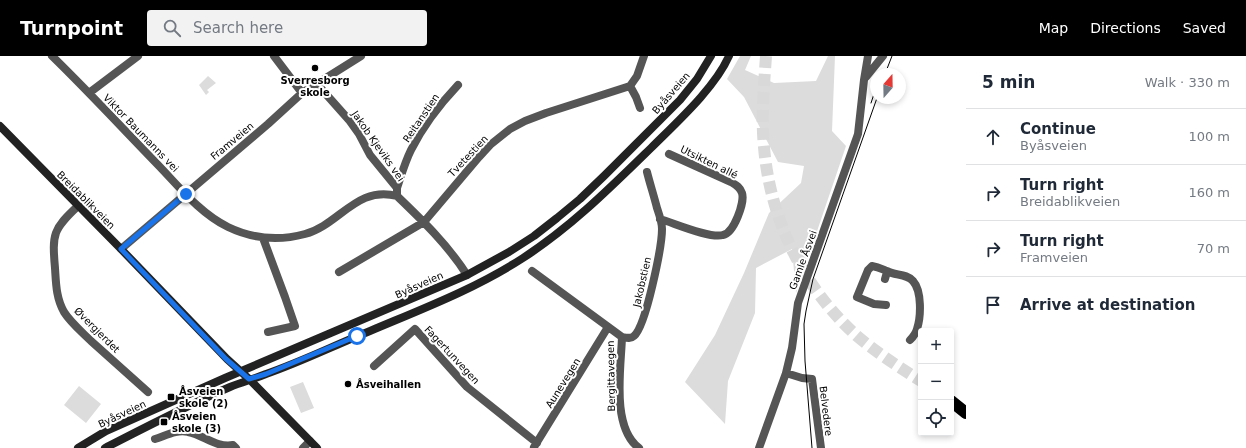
<!DOCTYPE html>
<html lang="en">
<head>
<meta charset="utf-8">
<style>
	body { margin:0; font-family:"DejaVu Sans",sans-serif; background:#f2f2f3; color:#1f2937 }
	.controls { position:absolute; right:12px; bottom:12px; display:grid; overflow:hidden; border-radius:4px; box-shadow:0 2px 6px #0003 }
	.controls button { width:36px; height:36px; display:grid; place-items:center; padding:0; border:0; border-bottom:1px solid #e0e1e3; background:#fff; color:#1f2937; font:20px sans-serif }
	.compass { position:absolute; left:870px; top:12px; width:36px; height:36px; border-radius:50%; background:#fff; box-shadow:0 2px 6px #0003; rotate:20deg }
	.stop { position:absolute; width:12px; height:12px; margin:-9px; border:3px solid #1a73e8; border-radius:50%; background:#fff }
	.stop.end { background:#1a73e8; border-color:#fff; box-shadow:0 1px 4px #0008 }
	.list { margin:0; padding:0; list-style:none }
	h2 { display:flex; justify-content:space-between; align-items:center; height:52px; margin:0; padding:0 16px; font-size:17px }
	h2 small { font-size:13px; font-weight:400; color:#747a83 }
	.list li { display:grid; grid-template-columns:26px 1fr auto; gap:12px; align-items:center; box-sizing:border-box; height:56px; padding:0 16px; border-top:1px solid #e0e1e3 }
	.list b { display:block; font-size:15px; white-space:nowrap }
	.list p { margin:0; font-size:13px; white-space:nowrap; color:#747a83 }
	.list em { font-size:13px; font-style:normal; color:#747a83 }
	.icon { flex:none; width:22px; height:22px; fill:none; stroke:currentColor; stroke-width:2; stroke-linecap:round; stroke-linejoin:round }
	.map { position:relative; flex:none; width:966px; height:392px; overflow:hidden }
	header { display:flex; align-items:center; gap:24px; box-sizing:border-box; height:56px; padding:0 20px; background:#000; color:#fff }
	header strong { font-size:19px }
	nav { display:flex; gap:22px; margin-inline-start:auto; font-size:14px }
	.search { width:280px; height:36px; background:#f2f2f3; display:flex; align-items:center; gap:10px; box-sizing:border-box; padding:0 14px; border-radius:4px; color:#747a83; font-size:15px }
	main { display:flex }
	aside { flex:1; background:#fff }
	.map>svg:first-child { display:block }
	.green { fill:#dcdcdc }
	.lines { fill:none; stroke-linecap:round; stroke-linejoin:round }
	.highway-tunnel { stroke:#d9d9d9; stroke-width:12; stroke-dasharray:12 6; stroke-linecap:butt }
	.street { stroke:#555; stroke-width:8 }
	.secondary { stroke:#222; stroke-width:8 }
	.highway { stroke:#000; stroke-width:12 }
	.tram { stroke:#000; stroke-width:1 }
	.route { stroke:#1a73e8; stroke-width:5 }
	.poi-dot { fill:#000; stroke:#fff; stroke-width:1.5 }
	.labels { text-anchor:middle; dominant-baseline:central; stroke-width:4; stroke-linejoin:round; paint-order:stroke }
	.poi-label { font-size:10px; font-weight:bold; fill:#000; stroke:#fff; text-anchor:start }
	.street-label { font-size:10px; fill:#000; stroke:#fff }
</style>
</head>
<body>
<header>
<strong>Turnpoint</strong>
<div class="search"><svg class="icon" aria-label="search" viewBox="0 0 24 24"><circle cx="10" cy="10" r="6"/><path d="M15 15l6 6"/></svg>Search here</div>
<nav><a>Map</a><a>Directions</a><a>Saved</a></nav>
</header>
<main>
<div class="map">
<svg width="966" height="392" viewBox="0 0 966 392">
	<rect width="100%" height="100%" fill="#fff"/>
	<!-- green -->
	<path class="green" d="M740 0H751L745 14 774 27 816 25 828 0H835L832 75 846 90 796 237 792 193 756 212 755 257 728 325 725 368 685 326 715 279 744 217 769 157 801 127 804 110 778 106 744 41 727 23Z
		M208 20 216 27 207 34 209 36 206 39 199 29Z
		M303 326 314 352 301 357 290 331Z
		M79 330 101 348 86 367 64 349Z"/>
	<g class="lines">
		<!-- highway-tunnel -->
		<path class="highway-tunnel" d="M766 0C764 30 761 61 764 91 770 163 803 232 857 280 877 297 899 311 921 325"/>
		<!-- street -->
		<path class="street" d="M52 0C89 36 124 74 160 111 180 132 201 158 228 171 253 183 279 185 305 178 339 169 357 129 397 140
			M274 0 302 37
			M866 21 883 0
			M317 28 349 64 359 78 370 99 397 132V140C422 164 448 189 467 219
			M630 30 637 20 644 0
			M630 30 636 41 640 52
			M89 37 138 0
			M397 132C401 120 405 106 411 94 423 70 440 48 458 29
			M78 150C53 173 52 178 55 212 56 227 56 242 64 256 71 267 82 276 91 285 110 302 129 319 148 336
			M660 163C674 167 710 183 723 179 734 177 745 146 742 137 740 131 736 129 731 126L669 98
			M263 182 285 241 295 270 268 276
			M121 193 268 68 302 37 361 0
			M532 215 622 281C627 282 631 283 634 280 646 270 662 190 662 173 662 166 659 158 657 152 654 140 650 128 647 116
			M339 216 424 166 479 101 490 89 510 73 525 65 546 57 630 30
			M885 223 887 216
			M886 249 874 248 857 241 868 214 872 210C878 211 882 213 887 215 895 220 906 217 913 225 922 235 921 261 917 273 916 277 913 281 910 284
			M622 281C621 312 611 371 639 392
			M374 310 415 273 467 331 537 387
			M786 317 802 322 812 323 821 392
			M155 383C165 380 177 373 188 376 204 379 216 392 233 389L236 392
			M534 391 608 271
			M303 392 310 385
			M759 392 786 317 792 292 798 247 858 78 864 24 868 0"/>
		<!-- secondary -->
		<path class="secondary" d="M0 70 121 193 227 303 249 323 317 392
			M78 392 106 375 225 322 467 219 509 196 534 180 557 162 580 143 604 120 680 44 697 23 711 0
			M105 392C146 371 188 349 230 331 242 326 254 323 266 318 301 306 335 289 370 275 422 253 475 233 523 202 571 171 610 132 651 92 676 67 715 32 729 0"/>
		<!-- highway -->
		<path class="highway" d="M951 345 966 357"/>
		<!-- tram -->
		<path class="tram" d="M885 18 892 0
			M871 47 876 32
			M812 392 805 305 804 268 806 255 813 223 877 42"/>
	</g>
	<g class="lines">
		<!-- route -->
		<path class="route" d="M186 138 121 193 226 303 249 323 266 318 357 280"/>
	</g>
	<!-- markers -->
	<g class="poi-dot">
		<circle cx="315" cy="12" r="4"/>
		<circle cx="348" cy="328" r="4"/>
		<rect x="167" y="337" width="8" height="8" rx="2"/>
		<rect x="160" y="362" width="8" height="8" rx="2"/>
	</g>
	<g class="labels">
		<!-- poi labels -->
		<g class="poi-label">
			<text x="315" y="24" text-anchor="middle">Sverresborg<tspan x="315" dy="12">skole</tspan></text>
			<text x="356" y="328">Åsveihallen</text>
			<text x="179" y="335">Åsveien<tspan x="179" dy="12">skole (2)</tspan></text>
			<text x="172" y="360">Åsveien<tspan x="172" dy="12">skole (3)</tspan></text>
		</g>
		<!-- street labels -->
		<g class="street-label">
			<text transform="translate(671 37) rotate(-49)">Byåsveien</text>
			<text transform="translate(421 62) rotate(-56)">Reitanstien</text>
			<text transform="translate(141 77) rotate(46)">Viktor Baumanns vei</text>
			<text transform="translate(232 85) rotate(-40)">Framveien</text>
			<text transform="translate(378 90) rotate(55)">Jakob Kjeviks vei</text>
			<text transform="translate(468 100) rotate(-47)">Tvetestien</text>
			<text transform="translate(709 106) rotate(26)">Utsikten allé</text>
			<text transform="translate(86 144) rotate(45)">Breidablikveien</text>
			<text transform="translate(803 204) rotate(-70)">Gamle Åsvei</text>
			<text transform="translate(642 226) rotate(-77)">Jakobstien</text>
			<text transform="translate(419 229) rotate(-24)">Byåsveien</text>
			<text transform="translate(97 274) rotate(45)">Øvergjerdet</text>
			<text transform="translate(452 299) rotate(47)">Fagertunvegen</text>
			<text transform="translate(611 320) rotate(-91)">Bergittavegen</text>
			<text transform="translate(563 327) rotate(-58)">Aunevegen</text>
			<text transform="translate(826 355) rotate(83)">Belvedere</text>
			<text transform="translate(122 358) rotate(-25)">Byåsveien</text>
		</g>
	</g>
</svg>
<div class="controls">
<button>+</button>
<button>−</button>
<button><svg class="icon" aria-label="locate" viewBox="0 0 24 24"><circle cx="12" cy="12" r="6"/><path d="M12 2v4M12 18v4M2 12h4M18 12h4"/></svg></button>
</div>
<svg class="compass" viewBox="-18 -18 36 36"><path d="M0-13l5 13h-10z" fill="#e53935"/><path d="M0 13l5-13h-10z" fill="#747a83"/></svg>
<div class="stop" style="left:357px;top:280px"></div>
<div class="stop end" style="left:186px;top:138px"></div>
</div>
<aside>
<h2>5 min<small>Walk · 330 m</small></h2>
<ul class="list">
<li><svg class="icon" aria-label="ahead" viewBox="0 0 24 24"><path d="M12 20V5M6 11l6-6 6 6"/></svg><div><b>Continue</b><p>Byåsveien</p></div><em>100 m</em></li>
<li><svg class="icon" aria-label="right" viewBox="0 0 24 24"><path d="M7 20v-9h11M14 6l5 5-5 5"/></svg><div><b>Turn right</b><p>Breidablikveien</p></div><em>160 m</em></li>
<li><svg class="icon" aria-label="right" viewBox="0 0 24 24"><path d="M7 20v-9h11M14 6l5 5-5 5"/></svg><div><b>Turn right</b><p>Framveien</p></div><em>70 m</em></li>
<li><svg class="icon" aria-label="arrive" viewBox="0 0 24 24"><path d="M6 21V4h12l-3 4 3 4H6"/></svg><div><b>Arrive at destination</b></div></li>
</ul>
</aside>
</main>
</body>
</html>
